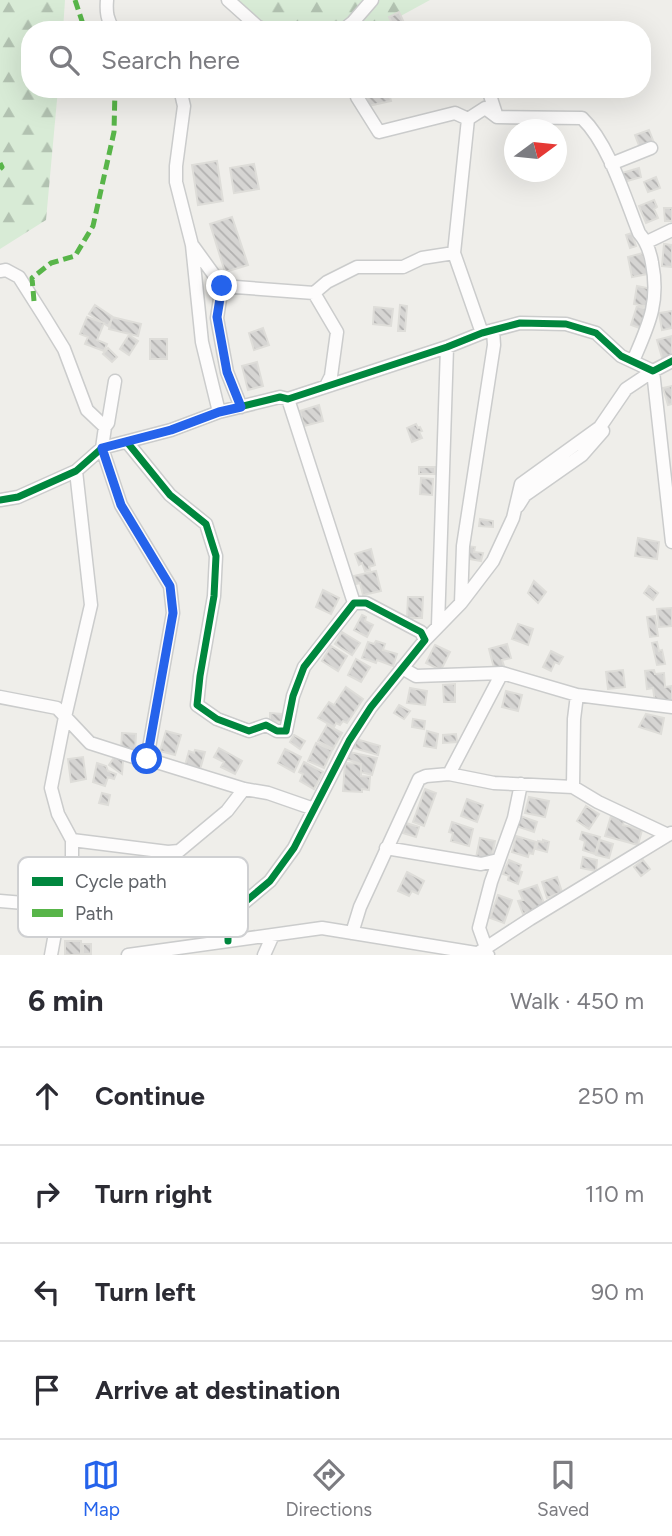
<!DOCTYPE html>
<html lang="en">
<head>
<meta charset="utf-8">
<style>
	body { margin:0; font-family:Figtree,sans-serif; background:#f2f2f3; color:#2b2b33 }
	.compass { position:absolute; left:504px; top:119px; width:63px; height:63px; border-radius:50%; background:#fff; box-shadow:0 7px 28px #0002; rotate:75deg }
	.stop { position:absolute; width:21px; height:21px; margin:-16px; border:5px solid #2563eb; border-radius:50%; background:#fff }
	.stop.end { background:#2563eb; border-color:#fff; box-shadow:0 2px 7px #0008 }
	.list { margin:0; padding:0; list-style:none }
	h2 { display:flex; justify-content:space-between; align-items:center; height:91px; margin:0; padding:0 28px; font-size:30px }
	h2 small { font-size:23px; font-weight:400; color:#7c7c81 }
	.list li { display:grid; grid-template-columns:46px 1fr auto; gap:21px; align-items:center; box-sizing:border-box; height:98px; padding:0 28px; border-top:2px solid #e1e1e2 }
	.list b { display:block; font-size:26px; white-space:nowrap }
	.list em { font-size:23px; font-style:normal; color:#7c7c81 }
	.icon { flex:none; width:38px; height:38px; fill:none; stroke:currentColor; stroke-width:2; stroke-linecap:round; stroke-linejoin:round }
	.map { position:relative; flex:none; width:672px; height:955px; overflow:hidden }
	.search { position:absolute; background:#fff; box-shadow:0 7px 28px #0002; left:21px; right:21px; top:21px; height:77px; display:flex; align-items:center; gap:18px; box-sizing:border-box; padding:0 24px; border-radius:28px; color:#7c7c81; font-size:26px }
	.sheet { height:483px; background:#fff }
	nav { display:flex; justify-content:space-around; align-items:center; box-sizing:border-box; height:98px; border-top:2px solid #e1e1e2; background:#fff; font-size:19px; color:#7c7c81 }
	nav a { display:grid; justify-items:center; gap:4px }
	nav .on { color:#2563eb }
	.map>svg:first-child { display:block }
	.forest { fill:url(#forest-firs) }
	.building { fill:url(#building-back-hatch); stroke:#deddd9; stroke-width:2 }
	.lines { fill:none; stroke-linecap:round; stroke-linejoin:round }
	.minor-casing { stroke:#cbcccc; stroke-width:15 }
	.minor { stroke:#fdfcfc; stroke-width:12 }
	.quiet { stroke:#58b549; stroke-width:5; stroke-dasharray:10 5; stroke-linecap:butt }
	.cycleway-casing { stroke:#fff; stroke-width:11 }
	.cycleway { stroke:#00873e; stroke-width:7 }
	.route { stroke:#2563eb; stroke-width:9 }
	.key { fill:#fff; stroke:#cfd0d2; stroke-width:2 }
	.key-label { font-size:19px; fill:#5f6368 }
</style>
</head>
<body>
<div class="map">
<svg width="672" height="955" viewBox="0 0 672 955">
	<defs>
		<pattern id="forest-firs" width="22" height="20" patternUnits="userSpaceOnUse" patternTransform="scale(1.75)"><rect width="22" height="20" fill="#d8ebd6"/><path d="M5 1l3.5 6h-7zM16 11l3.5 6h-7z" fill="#b2c2b1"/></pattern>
		<pattern id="building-back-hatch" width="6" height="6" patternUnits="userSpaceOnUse" patternTransform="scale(1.75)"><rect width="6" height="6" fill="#d6d5d3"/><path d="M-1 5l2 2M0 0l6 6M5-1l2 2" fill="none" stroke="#b1b0af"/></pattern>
	</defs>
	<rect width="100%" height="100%" fill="#efeeea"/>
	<!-- forest -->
	<path class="forest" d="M0 0H65L63 30H30V89H58L46 220 0 249Z
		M235 0H430L375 30H260Z"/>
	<!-- building -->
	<path class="building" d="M399 12 406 27 395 30 389 17Z
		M364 89H388L391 101 368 106Z
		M649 130 654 143 640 148 635 135Z
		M217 161 223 201 198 205 192 165Z
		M254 164 259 189 234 193 230 168Z
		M639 168 641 177 624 182 622 173Z
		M656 177 660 188 648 192 644 182Z
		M654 200 657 207 654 209 658 218 646 223 639 206Z
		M664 208H672V221H665Z
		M232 217 248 265 225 272 210 224Z
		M632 233 636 246 630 248 626 235Z
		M664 244 672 245V267L662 266Z
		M643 253 648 274 632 277 628 257Z
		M637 286 652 289 649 307 634 304Z
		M95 305 113 317 108 326 89 314Z
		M400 305 407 306 405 331H398Z
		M637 306 649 310 642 329 631 325Z
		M374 307 393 309 391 326 373 324Z
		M672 311V328L662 330 659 313Z
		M87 317 104 323 97 340 107 344 104 351 85 344 88 337 80 334Z
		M112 317 141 324 138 336 109 329Z
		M263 328 269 345 254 350 249 333Z
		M129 335 138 341 129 355 120 349Z
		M672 336V358L663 361 657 340Z
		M150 339H167V359H150Z
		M108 348 117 357 112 362 103 354Z
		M257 362 263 386 248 390 242 366Z
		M672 386V404L668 405 663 388Z
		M319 405 323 421 304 426 300 411Z
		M416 424 418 428 420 427 422 431 419 432 422 438 412 442 407 428Z
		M419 467H435V474H419Z
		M421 478 433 479 432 495 420 494Z
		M480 519 493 521V527L479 526Z
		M638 538 659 542 657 559 635 556Z
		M466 546 475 547 474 552 483 553 481 561 464 558Z
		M371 549 375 565 369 567 370 570 365 571 362 563 359 565 355 554Z
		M376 571 381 591 363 595 360 583 356 584 354 576Z
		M534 581 546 592 538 603 528 593Z
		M649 586 658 593 653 600 644 593Z
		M323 590 339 598 331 614 316 607Z
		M408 597H423L422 618H407Z
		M672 608V626L659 627 657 609Z
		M362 615 366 617 365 621 373 625 367 637 354 630Z
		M655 616 658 636 650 637 647 617Z
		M518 624 533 629 528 645 512 639Z
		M342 632 360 643 352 655 335 644Z
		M376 641 385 644 383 650 397 654 393 666 377 660 376 663 362 658 368 642 374 644Z
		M657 642 659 651 662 650 665 664 657 665 652 643Z
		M507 644 511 658 502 660 504 666 494 668 489 649Z
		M435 645 450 652 441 670 426 663Z
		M331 646 347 656 338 671 322 661Z
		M551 651 563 657 559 664 555 662 551 671 543 667Z
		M356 659 370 667 361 682 348 675Z
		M623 670 625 687 608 689 606 672Z
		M654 670 655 674 664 673 665 687 672 686V700L655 702 653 688 647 689 645 671Z
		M455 684V702H444L443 685Z
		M346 687 363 699 347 723 343 721 340 725 336 723 334 727 318 718 329 702 334 705Z
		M410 688 427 691 425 705 407 703Z
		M506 691 522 695 518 711 502 707Z
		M399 705 410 711 404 719 394 713Z
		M270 713 282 714V722L270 721Z
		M646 714 664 718 661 734 639 727Z
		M413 719 425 721 424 729 412 727Z
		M327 725 342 733 333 749 318 741Z
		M166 731 181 735 175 755 160 751Z
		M427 731 438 734 436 748 424 746Z
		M122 733 136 734 135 752 121 751Z
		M456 734 457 742 443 743V735Z
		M294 735 305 741 300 749 290 742Z
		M356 739 380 746 378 755 354 748Z
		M316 743 332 750 324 768 308 761Z
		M219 748 242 761 235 774 221 767 224 762 214 757Z
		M285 749 301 757 294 772 278 763Z
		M195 750 205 752 199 773 184 769 189 751 194 753Z
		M349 752 377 758 372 775 361 772V764L346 759Z
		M115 756 123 761 122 774 109 765Z
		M83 757 86 779 71 782 68 759Z
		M304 762 323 772 314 789 300 781 303 774 299 772Z
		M97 763 106 766 108 771 116 774 114 779 108 777 105 786 93 782Z
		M345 763 361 764V776L370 777 369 790 362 789V792L343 791Z
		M425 789 436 793 424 826 413 822Z
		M102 793 110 795 108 805 99 803Z
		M529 797 549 801 545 817 525 813Z
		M467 799 483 805 477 822 461 816Z
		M586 806 599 814 589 829 577 821Z
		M520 816 537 822 534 832 516 826Z
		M611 816 624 820 623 825 642 830 638 845 605 836Z
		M452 822 473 829 469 846 451 841 453 833 449 832Z
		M406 823 419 827 416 837 403 833Z
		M582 832 600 837 595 854 583 850 585 841 580 839Z
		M516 836 536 842 533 854 529 853 528 857 512 852Z
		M480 838 495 841 491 861 476 858Z
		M543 840 549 842 547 852 536 849 538 841 543 842Z
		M600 840 613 844 609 858 596 855Z
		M583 857 597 860 596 871 581 868Z
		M509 860 521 865 519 871 522 872 518 884 508 880 509 876 503 874Z
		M643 860 650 869 641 876 634 867Z
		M407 872 424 881 418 894 412 891 409 896 398 891Z
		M557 877 562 892 547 898 542 882Z
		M537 885 545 906 523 914 518 901 523 900 519 891Z
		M498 895 512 900 504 923 490 918Z
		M65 941H81V955H65Z
		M83 944H91V954H83Z"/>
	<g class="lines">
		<!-- minor casing -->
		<g class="minor-casing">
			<path id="minor" d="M107 0C106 12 107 20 114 30
				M228 0 257 26 264 30
				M343 30 353 22 372 0
				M180 89 184 106 176 166V182L192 245 202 342 219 412
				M358 89 357 97 379 132 455 113 468 119
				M497 117 582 118C609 144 625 198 639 233 647 242 650 251 652 263 660 303 648 326 633 361
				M611 164 651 148
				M647 242 672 230
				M193 246 222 286 217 318 227 372 241 407
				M454 253 468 119 485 108 497 117 488 89
				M0 271 6 270 19 277 45 318 64 349 87 410 105 427
				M222 286 314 293 327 282 357 267H403L422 258 454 253 482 333
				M314 293 337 332 331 376 326 386
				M653 371 672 542
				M115 381 108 423 105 427 102 448 121 505 170 586 173 613 147 759
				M288 399 354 603
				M127 442 170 495 206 524 216 556 214 596 200 676 197 705 217 719 249 731 266 725 277 731H286L293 696 304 667 354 603H366L421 632 425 640 371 707 349 741 294 848 270 881 233 912 228 924V941
				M0 500 18 497 76 471 102 448 171 430 219 412 280 397 288 399 447 347 482 333 520 323 566 324 596 333 621 356 653 371 672 361
				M518 506 525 495 582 455 603 431
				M461 603 493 561 513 518 521 484 600 427 626 389 653 371
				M438 626 447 347
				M425 640 461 603 463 546 494 345 493 330
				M402 668 416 676 502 673 577 695 672 707
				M0 697 57 708 90 743 140 759H147L244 789 268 793 314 809
				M449 774 502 673
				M573 787 574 719 577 695
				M72 840 168 852 179 851 227 811 244 789
				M386 848 481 864 498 860
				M0 901 60 906
				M352 933 360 907 419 779 426 776 449 774 494 783 573 787 598 802 668 835
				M488 947 484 942 479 928 491 882 514 818 521 784
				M478 953 530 919 671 833
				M51 955 60 906 72 859V840L58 814 51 788 65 717 91 605 76 471
				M128 955 322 928 488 955
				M264 955 273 935"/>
		</g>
		<!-- minor -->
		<use href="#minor" class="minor"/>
		<!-- quiet -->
		<path class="quiet" d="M75 0 85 30
			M0 163 2 167 0 169
			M34 301 32 278 51 263 75 256 93 226 114 132 115 89"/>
		<!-- cycleway casing -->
		<g class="cycleway-casing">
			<path id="cycleway" d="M127 442 170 495 206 524 216 556 214 596 200 676 197 705 217 719 249 731 266 725 277 731H286L293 696 304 667 354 603H366L421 632 425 640 371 707 349 741 294 848 270 881 233 912 228 924V941
				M0 500 18 497 76 471 102 448 171 430 219 412 280 397 288 399 447 347 482 333 520 323 566 324 596 333 621 356 653 371 672 361"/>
		</g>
		<!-- cycleway -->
		<use href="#cycleway" class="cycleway"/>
	</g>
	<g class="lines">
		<!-- route -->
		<path class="route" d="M147 759 173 613 170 586 121 505 102 448 171 430 219 412 241 407 227 372 217 317 222 286"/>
	</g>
	<!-- legend -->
	<rect x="18" y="857" width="230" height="80" rx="10" class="key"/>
	<rect x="32" y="877" width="31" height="9" fill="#00873e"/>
	<rect x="32" y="909" width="31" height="8" fill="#58b549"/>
	<g class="key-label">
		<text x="75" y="888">Cycle path</text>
		<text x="75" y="920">Path</text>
	</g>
</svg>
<svg class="compass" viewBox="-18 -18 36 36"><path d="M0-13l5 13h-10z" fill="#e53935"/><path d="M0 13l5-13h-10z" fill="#7c7c81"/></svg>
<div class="stop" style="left:147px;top:759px"></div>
<div class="stop end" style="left:222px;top:286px"></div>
<div class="search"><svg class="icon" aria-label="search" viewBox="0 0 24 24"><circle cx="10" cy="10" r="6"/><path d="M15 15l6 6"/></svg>Search here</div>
</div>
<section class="sheet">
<h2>6 min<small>Walk · 450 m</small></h2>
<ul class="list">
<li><svg class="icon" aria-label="ahead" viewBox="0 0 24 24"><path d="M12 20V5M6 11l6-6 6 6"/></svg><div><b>Continue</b></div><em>250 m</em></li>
<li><svg class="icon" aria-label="right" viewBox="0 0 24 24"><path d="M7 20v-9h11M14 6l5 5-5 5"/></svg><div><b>Turn right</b></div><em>110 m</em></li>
<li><svg class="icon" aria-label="left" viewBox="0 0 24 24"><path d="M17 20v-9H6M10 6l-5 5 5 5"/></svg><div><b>Turn left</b></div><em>90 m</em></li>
<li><svg class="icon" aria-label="arrive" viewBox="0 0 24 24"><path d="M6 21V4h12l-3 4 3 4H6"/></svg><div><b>Arrive at destination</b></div></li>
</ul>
</section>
<nav>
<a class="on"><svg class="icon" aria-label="map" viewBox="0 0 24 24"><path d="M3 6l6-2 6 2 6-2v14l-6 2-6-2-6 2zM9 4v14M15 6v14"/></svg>Map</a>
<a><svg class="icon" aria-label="directions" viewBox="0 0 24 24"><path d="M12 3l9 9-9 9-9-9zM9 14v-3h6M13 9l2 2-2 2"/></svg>Directions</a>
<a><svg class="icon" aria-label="saved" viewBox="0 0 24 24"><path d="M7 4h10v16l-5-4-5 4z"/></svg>Saved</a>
</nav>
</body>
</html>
